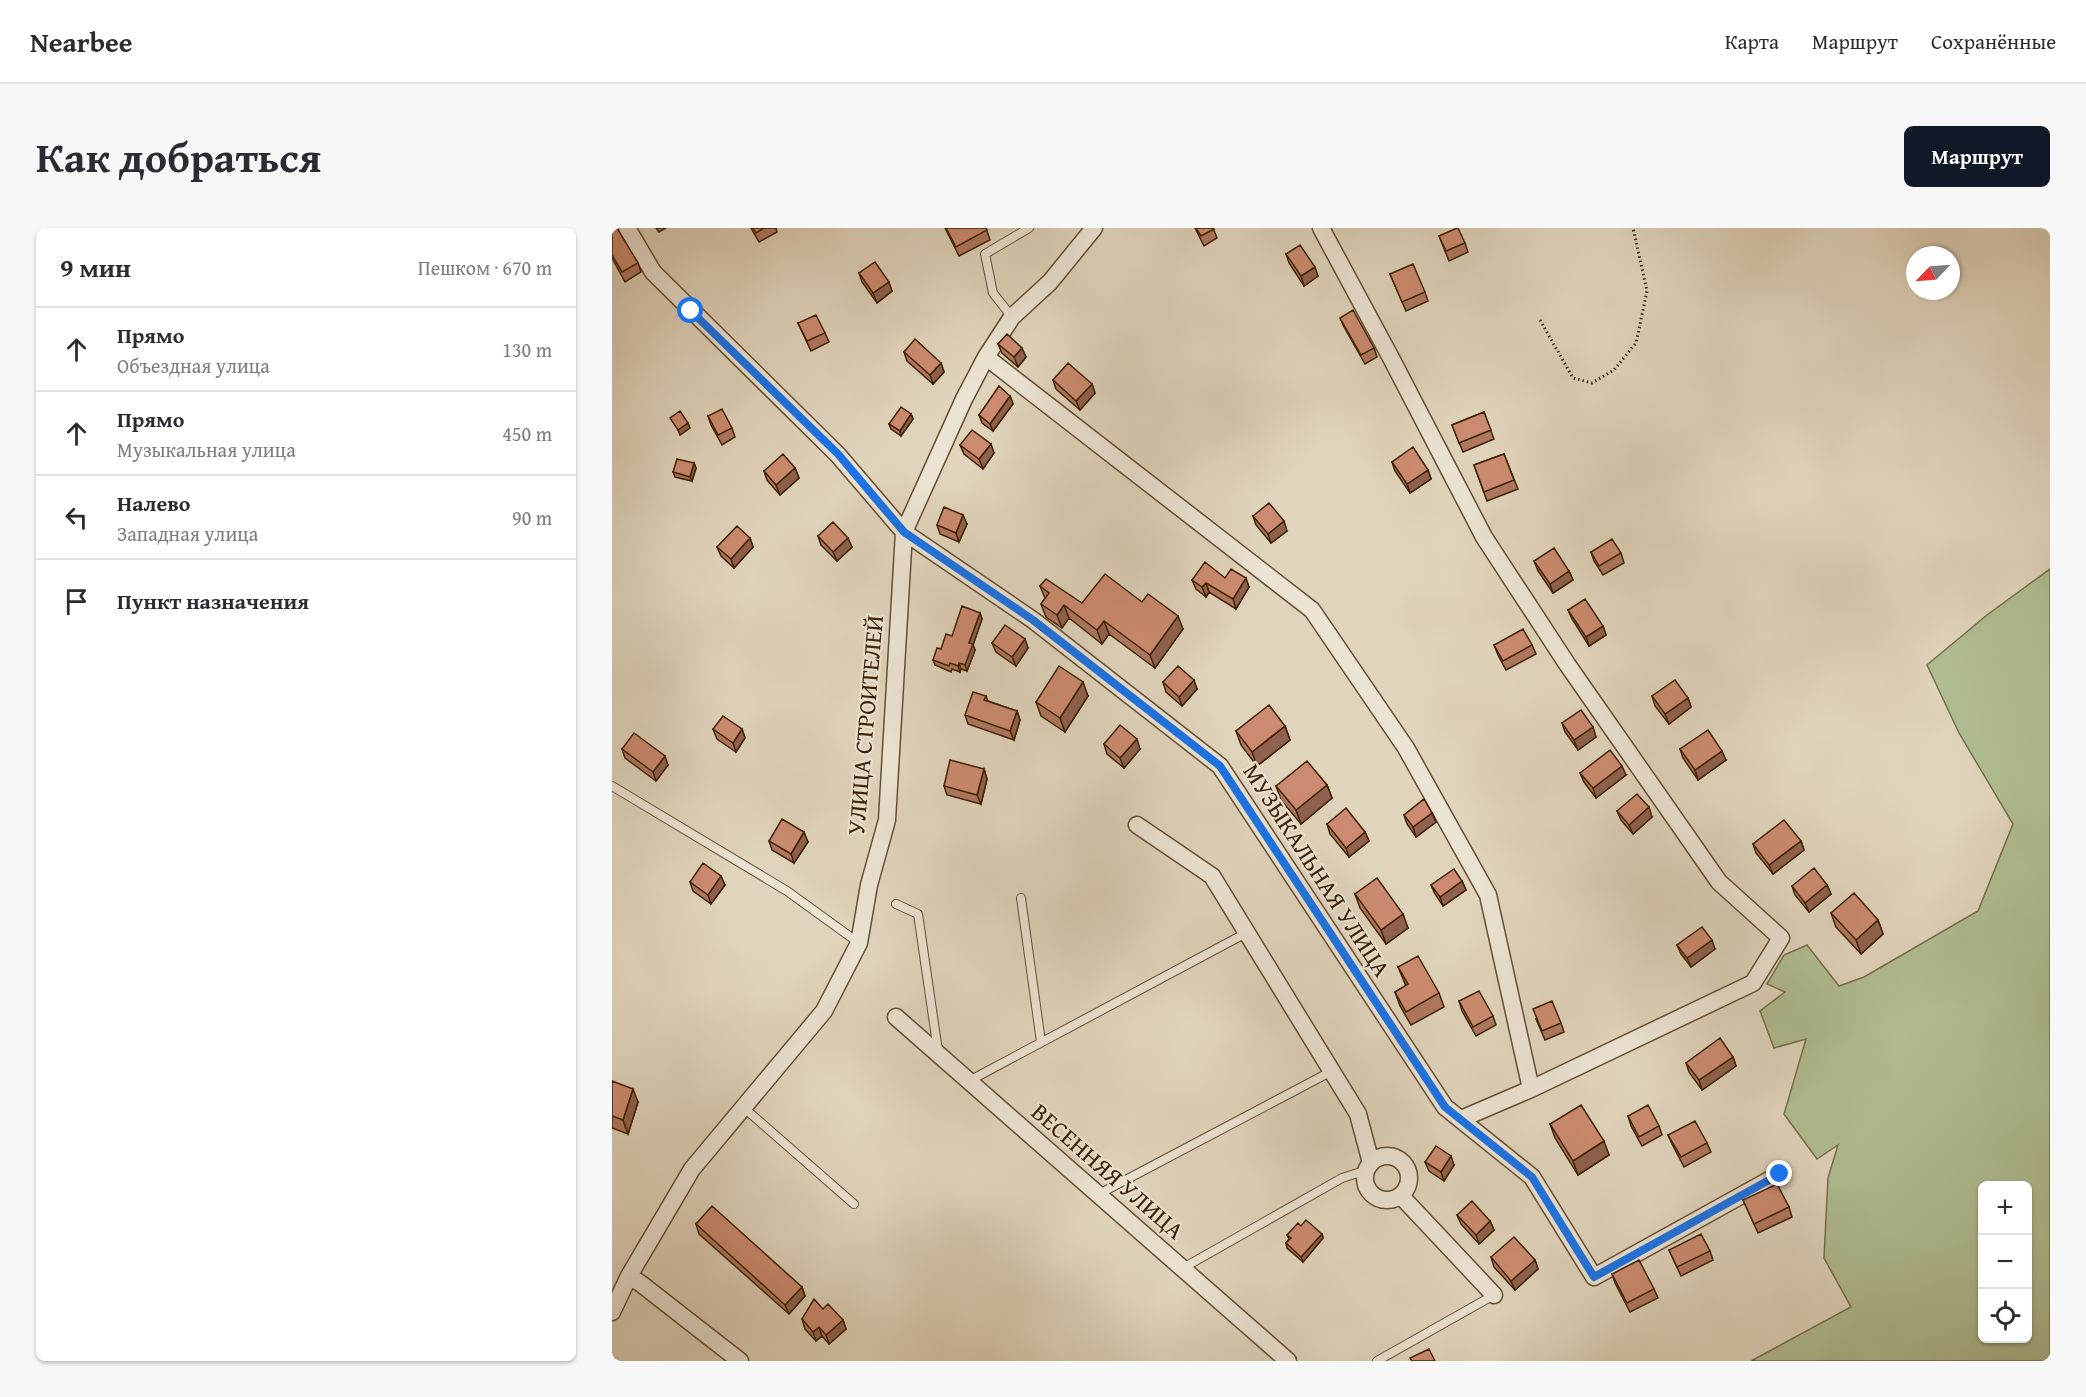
<!DOCTYPE html>
<html lang="ru">
<head>
<meta charset="utf-8">
<style>
	body { margin:0; font-family:"Gentium Book Plus",serif; background:#f7f7f7; color:#2b2b33 }
	.controls { position:absolute; right:18px; bottom:18px; display:grid; overflow:hidden; border-radius:9px; box-shadow:0 2px 4px #0004 }
	.controls button { width:54px; height:54px; display:grid; place-items:center; padding:0; border:0; border-bottom:2px solid #e1e1e2; background:#fff; color:#2b2b33; font:30px sans-serif }
	.compass { position:absolute; left:1294px; top:18px; width:54px; height:54px; border-radius:50%; background:#fff; box-shadow:0 2px 4px #0004; rotate:245deg }
	.stop { position:absolute; width:18px; height:18px; margin:-14px; border:4px solid #1a73e8; border-radius:50%; background:#fff }
	.stop.end { background:#1a73e8; border-color:#fff; box-shadow:0 2px 6px #0008 }
	.list { margin:0; padding:0; list-style:none }
	h2 { display:flex; justify-content:space-between; align-items:center; height:78px; margin:0; padding:0 24px; font-size:26px }
	h2 small { font-size:20px; font-weight:400; color:#7c7c81 }
	.list li { display:grid; grid-template-columns:39px 1fr auto; gap:18px; align-items:center; box-sizing:border-box; height:84px; padding:0 24px; border-top:2px solid #e1e1e2 }
	.list b { display:block; font-size:22px; white-space:nowrap }
	.list p { margin:0; font-size:20px; white-space:nowrap; color:#7c7c81 }
	.list em { font-size:20px; font-style:normal; color:#7c7c81 }
	.icon { flex:none; width:33px; height:33px; fill:none; stroke:currentColor; stroke-width:2; stroke-linecap:round; stroke-linejoin:round }
	.map { position:relative; flex:none; width:1438px; height:1133px; overflow:hidden; border-radius:9px }
	header { display:flex; align-items:center; gap:36px; box-sizing:border-box; height:84px; padding:0 30px; background:#fff; border-bottom:2px solid #e1e1e2 }
	header strong { font-size:28px }
	nav { display:flex; gap:33px; margin-inline-start:auto; font-size:21px }
	.intro { display:flex; align-items:center; justify-content:space-between; box-sizing:border-box; height:144px; padding:0 36px }
	h1 { margin:0; font-size:42px }
	.button { padding:15px 27px; border-radius:9px; background:#111827; color:#fff; font-size:21px; font-weight:700 }
	main { display:flex; gap:36px; padding:0 36px }
	aside { flex:1; background:#fff; border-radius:9px; box-shadow:0 2px 4px #0004 }
	.map>svg:first-child { display:block }
	.green { fill:#b0bd92; stroke:#776f4b; stroke-width:1.5; fill-rule:evenodd }
	.lines { fill:none; stroke-linecap:round; stroke-linejoin:round }
	.service-casing { stroke:#664e32; stroke-width:10 }
	.minor-casing { stroke:#664e32; stroke-width:19 }
	.path { stroke:#3e2104; stroke-width:3; stroke-dasharray:1.5 3; stroke-linecap:butt }
	.service { stroke:#ebe3d3; stroke-width:8 }
	.minor { stroke:#ebe3d3; stroke-width:16 }
	.wall { fill:#af7860; stroke:#3e2104; stroke-width:1.5 }
	.shaded-wall { fill:#8f614e; stroke:#3e2104; stroke-width:1.5 }
	.building { fill:#cc8b70; stroke:#3e2104; stroke-width:1.5 }
	.route { stroke:#1a73e8; stroke-width:8 }
	.labels { text-anchor:middle; dominant-baseline:central; stroke-width:4.5; stroke-linejoin:round; paint-order:stroke }
	.street-label { font-size:24px; fill:#3e2104; stroke:#ebe3d3 }
</style>
</head>
<body>
<header>
<strong>Nearbee</strong>
<nav><a>Карта</a><a>Маршрут</a><a>Сохранённые</a></nav>
</header>
<div class="intro"><h1>Как добраться</h1><a class="button">Маршрут</a></div>
<main>
<aside>
<h2>9 мин<small>Пешком · 670 m</small></h2>
<ul class="list">
<li><svg class="icon" aria-label="ahead" viewBox="0 0 24 24"><path d="M12 20V5M6 11l6-6 6 6"/></svg><div><b>Прямо</b><p>Объездная улица</p></div><em>130 m</em></li>
<li><svg class="icon" aria-label="ahead" viewBox="0 0 24 24"><path d="M12 20V5M6 11l6-6 6 6"/></svg><div><b>Прямо</b><p>Музыкальная улица</p></div><em>450 m</em></li>
<li><svg class="icon" aria-label="left" viewBox="0 0 24 24"><path d="M17 20v-9H6M10 6l-5 5 5 5"/></svg><div><b>Налево</b><p>Западная улица</p></div><em>90 m</em></li>
<li><svg class="icon" aria-label="arrive" viewBox="0 0 24 24"><path d="M6 21V4h12l-3 4 3 4H6"/></svg><div><b>Пункт назначения</b></div></li>
</ul>
</aside>
<div class="map">
<svg width="1438" height="1133" viewBox="0 0 1438 1133">
	<rect width="100%" height="100%" fill="#e0d4bc"/>
	<filter id="stains"><feTurbulence type="fractalNoise" baseFrequency=".00333" numOctaves="4"/><feColorMatrix values="0 0 0 0 .2 0 0 0 0 .09 0 0 0 0 .02 0 0 0 .5 -.17"/></filter>
	<radialGradient id="worn" r=".72"><stop offset=".6" stop-color="#630" stop-opacity="0"/><stop offset="1" stop-color="#630" stop-opacity=".3"/></radialGradient>
	<!-- green -->
	<path class="green" d="M1438 341V1133H1139L1239 1079 1212 1030 1216 950 1226 917 1205 931 1172 886 1194 811 1162 820 1148 783 1173 764 1155 756 1172 727 1195 717 1227 758 1252 749 1366 683 1401 596 1347 505 1315 437 1375 387ZM1370 958H1416V1110H1370Z"/>
	<g class="lines">
		<!-- service casing -->
		<g class="service-casing">
			<path id="service" d="M400 89 381 65 373 26 417 0
				M0 558 175 663 247 715
				M409 670 429 814
				M284 676 306 686 326 823
				M357 853 636 704
				M131 879 242 976
				M487 966 720 843
				M571 1040 730 950 755 942
				M765 1133 882 1067"/>
		</g>
		<!-- minor casing -->
		<g class="minor-casing">
			<path id="minor" d="M15 0 41 44 226 227 292 304 421 392 608 538 833 879 920 949 982 1049 1168 946
				M709 0 779 130 872 309 955 436 1107 654 1169 710 1141 755 919 861 849 891
				M374 129 700 382 794 520 876 667 919 861
				M525 597 600 648 746 886 759 935
				M284 789 676 1133
				M753 950a22 22 0 1 1 44 0a22 22 0 1 1-44 0Z
				M789 968 882 1067
				M17 1048 28 1055 128 1133
				M0 1084 17 1048 80 941 212 783 247 715 257 657 275 592 292 304 352 171 374 129 400 89 438 54 482 0"/>
		</g>
		<!-- path -->
		<path class="path" d="M928 92 961 150 980 155 1002 142 1024 115 1035 63 1021 0"/>
		<!-- service -->
		<use href="#service" class="service"/>
		<!-- minor -->
		<use href="#minor" class="minor"/>
	</g>
	<!-- wall -->
	<path class="wall" d="M44 0H54L47 4Z
		M139 0H164L165 4 147 14Z
		M333 0H374L378 12 347 28Z
		M583 0H601L605 10 592 18Z
		M0 1 26 35 29 44 13 54 0 30Z
		M827 8 853 15 856 24 837 33Z
		M674 26 706 48 692 58 677 35Z
		M247 45 280 63 265 75 250 54Z
		M778 46 813 64 816 73 794 83Z
		M728 90 762 120 765 129 753 136 732 99Z
		M186 95 213 105 217 114 199 123Z
		M386 116 414 129 406 139 390 125Z
		M292 124 329 135 332 144 321 156 295 133Z
		M441 152 480 156 483 165 468 182 444 161Z
		M398 168 401 176 381 203 370 195 367 187Z
		M872 184 882 211 851 224 840 197Z
		M299 186 301 191 289 208 279 201 277 196Z
		M96 188 120 200 123 209 110 217 99 197Z
		M348 217 382 225 371 241 352 226Z
		M892 226 906 261 875 273 862 237Z
		M780 234 816 242 819 251 798 265 783 243Z
		M82 235 84 240 80 253 63 249 61 244Z
		M183 240 187 250 168 267 155 252 152 243Z
		M641 288 675 303 659 315 644 297Z
		M355 296 347 314 328 306 325 297Z
		M206 308 240 319 225 333 209 317Z
		M138 310 141 319 122 340 109 328 105 319Z
		M979 324 1009 325 1012 335 991 347 982 333Z
		M922 333 957 343 961 352 941 365 926 343Z
		M613 350 637 359 624 381 597 364 594 369 584 361 580 352Z
		M428 358 470 375 530 374 571 401 543 440 497 406 490 416 457 390 450 400 434 389 429 376 433 370Z
		M956 382 991 398 994 407 977 418 960 391Z
		M368 385 370 391 361 417 363 422 355 443 349 441 348 444 340 441 339 444 323 437 321 432 340 408Z
		M380 415 416 420 404 438 384 424Z
		M882 417H920L924 426 894 442 886 427Z
		M551 454 585 461 570 478 554 464Z
		M374 468 376 473 405 483 408 492 402 512 356 496 353 487Z
		M476 468 453 504 429 488 424 474Z
		M1040 468 1076 470 1079 479 1057 496 1043 478Z
		M950 495 984 509 966 522 953 504Z
		M673 498 678 512 645 538 629 517 624 503Z
		M101 501H130L133 510 124 524 105 511Z
		M492 516 528 521 512 540 495 526Z
		M10 521 56 537 44 553 13 530Z
		M1068 521 1114 532 1086 552 1071 530Z
		M372 541 375 551 369 576 335 567 332 558Z
		M968 545 1014 547 984 570 972 554Z
		M715 557 720 570 689 596 669 572 664 558Z
		M1005 583 1040 589 1021 606 1009 592Z
		M820 585 824 594 804 609 795 596 792 587Z
		M715 596 753 604 757 613 737 629 718 606Z
		M157 613 196 614 182 635 160 622Z
		M1189 613 1192 622 1161 646 1144 625 1141 616Z
		M850 653 854 662 831 678 823 666 819 657Z
		M78 654 113 657 99 676 81 663Z
		M1215 657 1219 666 1197 684 1183 667 1180 658Z
		M743 666 796 700 774 716 748 680Z
		M1219 685 1266 692 1271 706 1249 726 1224 699Z
		M1065 717 1103 721 1079 739 1069 726Z
		M786 739 827 765 832 779 799 797 788 778 783 764 794 758Z
		M847 773 881 788 884 797 864 808 850 783Z
		M924 791 949 795 952 804 933 812Z
		M1121 829 1124 838 1090 862 1077 844 1074 835Z
		M0 853 26 874 16 906 0 900Z
		M1016 888 1047 898 1050 907 1030 918 1019 898Z
		M938 896 997 927 966 947 943 910Z
		M1056 907 1095 915 1099 924 1072 939 1060 916Z
		M813 934 842 937 832 953 817 943Z
		M1131 972 1177 979 1180 989 1146 1005Z
		M845 987 878 993 882 1002 867 1016 849 996Z
		M84 996 190 1059 193 1068 177 1086 87 1006Z
		M689 998 710 1006 711 1010 691 1034 675 1020 674 1015 677 1011 675 1007Z
		M1057 1022 1098 1023 1101 1032 1069 1048Z
		M879 1029 923 1032 926 1041 903 1062 882 1039Z
		M1000 1046 1042 1061 1046 1070 1018 1084 1003 1055Z
		M211 1081 231 1092 234 1101 217 1116 210 1108 204 1113 193 1101 190 1091Z"/>
	<!-- shaded-wall -->
	<path class="shaded-wall" d="M703 39 706 48 692 58 689 48Z
		M277 54 280 63 265 75 261 65Z
		M410 120 414 129 406 139 402 129Z
		M329 135 332 144 321 156 318 147Z
		M480 156 483 165 468 182 464 173Z
		M398 168 401 176 381 203 378 196Z
		M299 186 301 191 289 208 288 203Z
		M76 195 78 200 68 207 66 202Z
		M379 216 382 225 371 241 367 231Z
		M82 235 84 240 80 253 78 249Z
		M183 240 187 250 168 267 164 257Z
		M816 242 819 251 798 265 795 256Z
		M351 287 355 296 347 314 344 305Z
		M672 293 675 303 659 315 656 306Z
		M138 310 141 319 122 340 119 331Z
		M236 310 240 319 225 333 221 324Z
		M957 343 961 352 941 365 938 356Z
		M634 350 637 359 624 381 621 371Z
		M594 355 597 364 594 369 590 359Z
		M452 377 457 390 450 400 445 387Z
		M368 385 370 391 361 417 363 422 355 443 353 437 357 415Z
		M566 388 571 401 543 440 538 427Z
		M492 393 497 406 490 416 485 402Z
		M991 398 994 407 977 418 974 409Z
		M413 411 416 420 404 438 400 429Z
		M347 435 349 441 348 444 346 438Z
		M582 452 585 461 570 478 567 469Z
		M471 454 476 468 453 504 448 490Z
		M1076 470 1079 479 1057 496 1053 486Z
		M405 483 408 492 402 512 398 503Z
		M673 498 678 512 645 538 640 524Z
		M981 499 984 509 966 522 962 512Z
		M130 501 133 510 124 524 121 515Z
		M525 511 528 521 512 540 508 530Z
		M1110 523 1114 532 1086 552 1083 542Z
		M53 528 56 537 44 553 41 544Z
		M1010 538 1014 547 984 570 981 560Z
		M372 541 375 551 369 576 365 567Z
		M715 557 720 570 689 596 684 582Z
		M1037 579 1040 589 1021 606 1017 597Z
		M820 585 824 594 804 609 801 599Z
		M192 604 196 614 182 635 179 626Z
		M753 604 757 613 737 629 734 620Z
		M1189 613 1192 622 1161 646 1157 637Z
		M109 648 113 657 99 676 96 667Z
		M850 653 854 662 831 678 828 669Z
		M1215 657 1219 666 1197 684 1193 675Z
		M791 686 796 700 774 716 769 702Z
		M1266 692 1271 706 1249 726 1244 712Z
		M1100 712 1103 721 1079 739 1075 730Z
		M1121 829 1124 838 1090 862 1087 852Z
		M21 861 26 874 16 906 11 892Z
		M992 913 997 927 966 947 961 933Z
		M839 928 842 937 832 953 829 944Z
		M878 993 882 1002 867 1016 864 1007Z
		M710 1006 711 1010 691 1034 689 1029Z
		M923 1032 926 1041 903 1062 899 1053Z
		M190 1059 193 1068 177 1086 173 1077Z
		M231 1092 234 1101 217 1116 214 1107Z
		M207 1099 210 1108 204 1113 201 1104Z"/>
	<!-- building -->
	<path class="building" d="M2 0H5L26 35 10 44 0 27V1Z
		M141 0H152L144 5Z
		M334 0H374L375 2 344 19Z
		M584 0H601L602 1 589 8Z
		M845 0H846L853 15 834 23 827 8Z
		M688 17 703 39 689 48 674 26Z
		M263 34 277 54 261 65 247 45Z
		M801 36 813 64 790 74 778 46Z
		M741 82 762 120 749 127 728 90Z
		M204 87 213 105 195 113 186 95Z
		M395 106 410 120 402 129 386 116Z
		M303 111 329 135 318 147 292 124Z
		M456 135 480 156 464 173 441 152Z
		M387 158 398 168 378 196 367 187Z
		M289 179 299 186 288 203 277 196Z
		M110 181 120 200 106 207 96 188Z
		M68 183 76 195 66 202 58 190Z
		M872 184 879 202 847 215 840 197Z
		M360 202 379 216 367 231 348 217Z
		M801 219 816 242 795 256 780 234Z
		M171 226 183 240 164 257 152 243Z
		M892 226 902 252 872 264 862 237Z
		M65 231 82 235 78 249 61 244Z
		M657 275 672 293 656 306 641 288Z
		M332 279 351 287 344 305 325 297Z
		M221 294 236 310 221 324 206 308Z
		M125 298 138 310 119 331 105 319Z
		M1000 311 1009 325 987 338 979 324Z
		M942 320 957 343 938 356 922 333Z
		M593 334 613 350 619 341 634 350 621 371 594 355 590 359 580 352Z
		M493 346 530 374 536 366 566 388 538 427 492 393 485 402 452 377 445 387 429 376 437 365 428 358 434 351 470 375Z
		M973 371 991 398 974 409 956 382Z
		M350 378 368 385 357 415 361 416 353 437 347 435 346 438 338 435 337 438 321 432 325 420 329 421 334 406 340 408Z
		M393 397 413 411 400 429 380 415Z
		M911 401 920 417 891 433 882 417Z
		M447 438 471 454 448 490 424 474Z
		M566 438 582 452 567 469 551 454Z
		M1063 452 1076 470 1053 486 1040 468Z
		M361 464 374 468 372 472 405 483 398 503 353 487Z
		M657 477 673 498 640 524 624 503Z
		M969 482 981 499 962 512 950 495Z
		M111 488 130 501 121 515 101 501Z
		M508 497 525 511 508 530 492 516Z
		M1096 502 1110 523 1083 542 1068 521Z
		M22 505 53 528 41 544 10 521Z
		M998 522 1010 538 981 560 968 545Z
		M338 532 372 541 365 567 332 558Z
		M695 533 715 557 684 582 664 558Z
		M1025 566 1037 579 1017 597 1005 583Z
		M812 571 820 585 801 599 792 587Z
		M734 580 753 604 734 620 715 596Z
		M170 591 192 604 179 626 157 613Z
		M1172 592 1189 613 1157 637 1141 616Z
		M91 635 109 648 96 667 78 654Z
		M1202 640 1215 657 1193 675 1180 658Z
		M842 641 850 653 828 669 819 657Z
		M765 650 791 686 769 702 743 666Z
		M1242 665 1266 692 1244 712 1219 685Z
		M1090 699 1100 712 1075 730 1065 717Z
		M806 728 827 765 794 784 783 764 796 756 786 739Z
		M867 763 881 788 861 799 847 773Z
		M940 773 949 795 930 803 921 781Z
		M1108 810 1121 829 1087 852 1074 835Z
		M0 853 21 861 11 892 0 888Z
		M969 877 992 913 961 933 938 896Z
		M1036 877 1047 898 1027 909 1016 888Z
		M1083 893 1095 915 1069 929 1056 907Z
		M824 918 839 928 829 944 813 934Z
		M1165 956 1177 979 1142 996 1131 972Z
		M860 973 878 993 864 1007 845 987Z
		M100 978 190 1059 173 1077 84 996Z
		M694 992 710 1006 689 1029 674 1015 679 1010 675 1007 686 995 689 998Z
		M1089 1006 1098 1023 1065 1039 1057 1022Z
		M902 1009 923 1032 899 1053 879 1029Z
		M1027 1032 1042 1061 1015 1075 1000 1046Z
		M202 1071 211 1081 216 1076 231 1092 214 1107 207 1099 201 1104 190 1091Z
		M817 1121 823 1133H800L798 1130Z"/>
	<g class="lines">
		<!-- route -->
		<path class="route" d="M79 83 226 226 292 304 421 392 608 538 833 879 920 949 982 1049 1168 946"/>
	</g>
	<g class="labels">
		<!-- street labels -->
		<g class="street-label">
			<text transform="translate(253 497) rotate(-85)">УЛИЦА СТРОИТЕЛЕЙ</text>
			<text transform="translate(705 642) rotate(57)">МУЗЫКАЛЬНАЯ УЛИЦА</text>
			<text transform="translate(496 943) rotate(41)">ВЕСЕННЯЯ УЛИЦА</text>
		</g>
	</g>
	<rect width="100%" height="100%" filter="url(#stains)"/>
	<rect width="100%" height="100%" fill="url(#worn)"/>
</svg>
<div class="controls">
<button>+</button>
<button>−</button>
<button><svg class="icon" aria-label="locate" viewBox="0 0 24 24"><circle cx="12" cy="12" r="6"/><path d="M12 2v4M12 18v4M2 12h4M18 12h4"/></svg></button>
</div>
<svg class="compass" viewBox="-18 -18 36 36"><path d="M0-13l5 13h-10z" fill="#e53935"/><path d="M0 13l5-13h-10z" fill="#7c7c81"/></svg>
<div class="stop" style="left:79px;top:83px"></div>
<div class="stop end" style="left:1168px;top:946px"></div>
</div>
</main>
</body>
</html>
